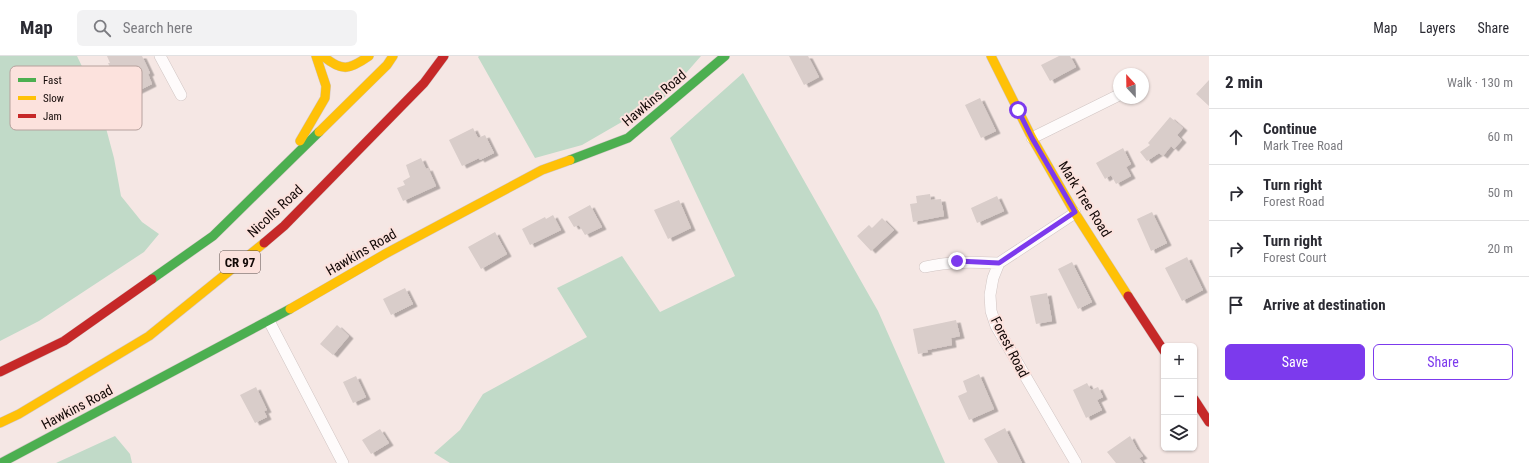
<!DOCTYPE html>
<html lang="en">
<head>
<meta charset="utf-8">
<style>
	body { margin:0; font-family:"Roboto Condensed",sans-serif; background:#f2f2f3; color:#2b2b33 }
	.controls { position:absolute; right:12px; bottom:12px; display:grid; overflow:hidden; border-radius:6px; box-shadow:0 1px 3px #0004 }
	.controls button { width:36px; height:36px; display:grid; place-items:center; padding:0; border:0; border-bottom:1px solid #e1e1e2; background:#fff; color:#2b2b33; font:20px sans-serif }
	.compass { position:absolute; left:1113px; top:12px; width:36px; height:36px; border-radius:50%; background:#fff; box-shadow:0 1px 3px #0004; rotate:338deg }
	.stop { position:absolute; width:12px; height:12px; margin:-9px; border:3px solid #7c3aed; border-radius:50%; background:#fff }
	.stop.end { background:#7c3aed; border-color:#fff; box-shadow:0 1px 4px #0008 }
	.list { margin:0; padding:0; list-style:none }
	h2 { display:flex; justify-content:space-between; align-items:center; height:52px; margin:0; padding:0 16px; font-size:17px }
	h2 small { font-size:13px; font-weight:400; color:#7c7c81 }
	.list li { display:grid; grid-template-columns:26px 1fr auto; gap:12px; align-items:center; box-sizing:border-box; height:56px; padding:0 16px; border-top:1px solid #e1e1e2 }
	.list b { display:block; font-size:15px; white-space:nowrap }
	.list p { margin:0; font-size:13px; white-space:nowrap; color:#7c7c81 }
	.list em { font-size:13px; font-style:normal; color:#7c7c81 }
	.actions { display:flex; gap:8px; padding:12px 16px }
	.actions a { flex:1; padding:9px 0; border:1px solid #7c3aed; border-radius:6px; text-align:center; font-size:14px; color:#7c3aed }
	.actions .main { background:#7c3aed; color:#fff }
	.icon { flex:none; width:22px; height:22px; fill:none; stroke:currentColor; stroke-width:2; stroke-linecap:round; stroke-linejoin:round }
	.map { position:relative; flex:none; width:1209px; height:407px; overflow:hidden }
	header { display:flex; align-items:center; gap:24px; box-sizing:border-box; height:56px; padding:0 20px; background:#fff; border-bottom:1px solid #e1e1e2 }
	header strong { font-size:19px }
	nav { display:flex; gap:22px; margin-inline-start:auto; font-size:14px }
	.search { width:280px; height:36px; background:#f2f2f3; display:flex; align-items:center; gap:10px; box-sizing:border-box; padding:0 14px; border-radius:6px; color:#7c7c81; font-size:15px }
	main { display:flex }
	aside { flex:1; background:#fff }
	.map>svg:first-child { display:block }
	.green { fill:#c1dac8 }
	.building { fill:#d9cdca; filter:url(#shadow) }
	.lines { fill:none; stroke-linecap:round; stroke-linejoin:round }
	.street-casing { stroke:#d1c5c3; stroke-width:12 }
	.fast-casing { stroke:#d1c5c3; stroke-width:10 }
	.slow-casing { stroke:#d1c5c3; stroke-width:10 }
	.jam-casing { stroke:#d1c5c3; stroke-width:10 }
	.street { stroke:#fefbfb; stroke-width:11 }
	.fast { stroke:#4caf50; stroke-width:9 }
	.slow { stroke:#ffc107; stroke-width:9 }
	.jam { stroke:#c62828; stroke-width:9 }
	.route { stroke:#7c3aed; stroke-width:5 }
	.labels { text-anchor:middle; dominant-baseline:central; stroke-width:4; stroke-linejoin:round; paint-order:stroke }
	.shield { fill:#fce2dd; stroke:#594a47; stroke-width:1 }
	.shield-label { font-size:13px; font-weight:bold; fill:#130907 }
	.street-label { font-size:14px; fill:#130907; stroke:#fce2dd }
	.key { fill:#fce2dd; stroke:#b6a19d; stroke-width:1 }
	.key-label { font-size:11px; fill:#130907 }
</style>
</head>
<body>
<header>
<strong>Map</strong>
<div class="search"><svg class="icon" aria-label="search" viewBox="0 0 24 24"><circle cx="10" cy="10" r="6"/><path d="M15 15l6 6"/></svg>Search here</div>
<nav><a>Map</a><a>Layers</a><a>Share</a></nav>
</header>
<main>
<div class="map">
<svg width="1209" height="407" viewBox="0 0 1209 407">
	<defs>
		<filter id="shadow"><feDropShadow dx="4.5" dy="2.5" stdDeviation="0" flood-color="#0004"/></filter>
	</defs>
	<rect width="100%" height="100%" fill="#f5e7e4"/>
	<!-- green -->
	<path class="green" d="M0 0H77L99 46 114 102 121 140 142 166 159 178 144 196 39 265 0 285Z
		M479 0H701L665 41 582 89 535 102 478 1Z
		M743 17 878 255 945 407H450L434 397 460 374 483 338 587 281 557 232 622 200 660 256 735 220 670 82Z
		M115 380 130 398 132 407H56Z"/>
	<!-- building -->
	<path class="building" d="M107 0H142L150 17 148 18 152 28 128 40 123 30 120 32 108 7H110Z
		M789 0H808L819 21 804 29Z
		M1059 0H1070L1076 11 1050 25 1041 9Z
		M1209 24V50L1196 38Z
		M980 42 996 75 981 82 965 49Z
		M1170 61 1183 72 1177 79 1182 84 1174 93 1171 90 1163 100 1159 97 1147 105 1140 96 1150 89 1148 87Z
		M473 72 478 82 485 79 494 97 480 104 479 102 462 110 449 84Z
		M1123 92 1131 108 1126 111 1131 120 1116 128 1111 119 1105 123 1096 107Z
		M421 102 426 113 428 112 436 130 403 145 397 132 405 129 403 125 410 121 406 109Z
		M930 138 931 144 941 143 944 160 913 166 910 148 917 147 916 140Z
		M997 140 1004 155 977 167 971 152Z
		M679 144 691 172 668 183 654 154Z
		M590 149 602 171 585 179 579 169 574 171 568 161Z
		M1152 156 1167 187 1151 195 1137 163Z
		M553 159 561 174 530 189 522 173 545 161 546 163Z
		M882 162 894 174 871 195 857 180 869 169 872 172Z
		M495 176 507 198 481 213 468 191Z
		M1187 201 1203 234 1182 245 1165 212Z
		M1072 206 1092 246 1078 253 1058 213Z
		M405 232 413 248 391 259 383 243Z
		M1047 237 1052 265 1036 268 1030 240Z
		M956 264 960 280 951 282 952 289 927 294 928 296 918 298 913 273Z
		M337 269 349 280 333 299 320 288Z
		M979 318 994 353 969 364 958 340 967 336 963 325Z
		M356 320 366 341 353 347 343 326Z
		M1087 327 1091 334 1098 331 1103 341 1097 344 1102 354 1086 362 1073 334Z
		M256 331 267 354 264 355 267 361 255 367 240 339Z
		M1005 372 1022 407H998L984 383Z
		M380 373 389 387 371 398 362 384Z
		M1130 380 1137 393 1143 400 1139 402 1143 407H1116L1107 396Z"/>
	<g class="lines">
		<!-- street casing -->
		<g class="street-casing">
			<path id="street" d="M160 0 181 39
				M1032 82 1119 39
				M1075 157 999 207 993 222 990 239 991 255 996 270 1076 407
				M925 211C950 205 973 206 999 207
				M269 265 343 407"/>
		</g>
		<!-- fast casing -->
		<g class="fast-casing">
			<path id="fast" d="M570 104 628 82 725 0
				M152 223 213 180 319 76
				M1 407 290 253"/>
		</g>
		<!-- slow casing -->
		<g class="slow-casing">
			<path id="slow" d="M323 0C342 16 349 14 369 0
				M991 0 1032 82 1075 157 1128 240
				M319 76 387 9 393 0
				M300 85 325 42 326 30 316 0
				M290 253 385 198 542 114 570 104
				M0 367 19 358 149 280 264 187"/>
		</g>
		<!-- jam casing -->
		<g class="jam-casing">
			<path id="jam" d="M264 187 284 170 424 27 444 0
				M1128 240 1164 295
				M0 316 64 285 152 223
				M1194 343 1209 366"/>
		</g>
		<!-- street -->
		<use href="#street" class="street"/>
		<!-- fast -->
		<use href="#fast" class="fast"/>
		<!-- slow -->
		<use href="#slow" class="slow"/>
		<!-- jam -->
		<use href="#jam" class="jam"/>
	</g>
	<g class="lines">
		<!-- route -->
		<path class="route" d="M957 205 999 207 1075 156 1032 82 1018 54"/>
	</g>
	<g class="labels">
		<!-- shield labels -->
		<rect class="shield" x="220" y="195" width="40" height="22" rx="3"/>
		<g class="shield-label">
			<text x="240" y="206">CR 97</text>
		</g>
		<!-- street labels -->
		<g class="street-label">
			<text transform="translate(654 42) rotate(-40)">Hawkins Road</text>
			<text transform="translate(1085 143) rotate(58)">Mark Tree Road</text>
			<text transform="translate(275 155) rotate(-43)">Nicolls Road</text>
			<text transform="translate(361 196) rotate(-30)">Hawkins Road</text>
			<text transform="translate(1010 291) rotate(63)">Forest Road</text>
			<text transform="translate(77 351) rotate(-28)">Hawkins Road</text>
		</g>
	</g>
	<!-- legend -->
	<rect x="10" y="10" width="132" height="64" rx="6" class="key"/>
	<rect x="18" y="22" width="18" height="4" fill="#4caf50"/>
	<rect x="18" y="40" width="18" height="4" fill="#ffc107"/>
	<rect x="18" y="58" width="18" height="4" fill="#c62828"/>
	<g class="key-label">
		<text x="43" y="28">Fast</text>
		<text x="43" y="46">Slow</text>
		<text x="43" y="64">Jam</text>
	</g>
</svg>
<div class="controls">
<button>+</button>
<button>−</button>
<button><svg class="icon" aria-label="layers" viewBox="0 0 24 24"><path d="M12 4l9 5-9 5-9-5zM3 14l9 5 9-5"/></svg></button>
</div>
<svg class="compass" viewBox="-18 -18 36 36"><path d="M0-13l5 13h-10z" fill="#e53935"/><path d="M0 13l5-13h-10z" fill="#7c7c81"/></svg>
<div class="stop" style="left:1018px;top:54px"></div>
<div class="stop end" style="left:957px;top:205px"></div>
</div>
<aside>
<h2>2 min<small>Walk · 130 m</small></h2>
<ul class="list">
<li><svg class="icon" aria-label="ahead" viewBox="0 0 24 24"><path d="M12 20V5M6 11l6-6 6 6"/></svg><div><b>Continue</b><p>Mark Tree Road</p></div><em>60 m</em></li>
<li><svg class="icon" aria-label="right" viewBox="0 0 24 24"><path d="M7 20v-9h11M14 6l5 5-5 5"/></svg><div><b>Turn right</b><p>Forest Road</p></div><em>50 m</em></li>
<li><svg class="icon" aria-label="right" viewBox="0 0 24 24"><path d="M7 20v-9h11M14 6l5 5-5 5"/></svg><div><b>Turn right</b><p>Forest Court</p></div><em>20 m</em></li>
<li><svg class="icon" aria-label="arrive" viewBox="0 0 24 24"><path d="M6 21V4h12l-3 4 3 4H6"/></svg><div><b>Arrive at destination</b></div></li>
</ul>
<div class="actions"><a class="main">Save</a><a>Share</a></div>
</aside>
</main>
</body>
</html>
